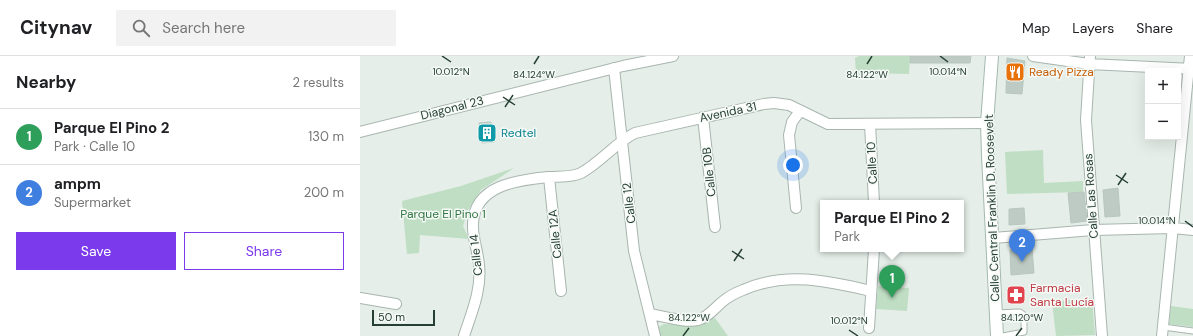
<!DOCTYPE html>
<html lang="en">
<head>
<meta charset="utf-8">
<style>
	body { margin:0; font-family:"DM Sans",sans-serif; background:#f2f2f2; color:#202124 }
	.controls { position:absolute; right:12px; top:12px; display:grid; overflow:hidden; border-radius:0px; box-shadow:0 4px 16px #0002 }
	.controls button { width:36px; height:36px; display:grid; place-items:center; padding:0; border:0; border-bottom:1px solid #e0e0e0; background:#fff; color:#202124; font:20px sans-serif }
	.scale { position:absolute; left:12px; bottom:10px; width:63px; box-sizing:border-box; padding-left:4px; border:2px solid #253f34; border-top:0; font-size:11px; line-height:14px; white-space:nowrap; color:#253f34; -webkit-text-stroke:3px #f6faf7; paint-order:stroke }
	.you { position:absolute; left:433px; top:109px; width:14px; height:14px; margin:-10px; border:3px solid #fff; border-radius:50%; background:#1a73e8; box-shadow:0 0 0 6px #1a73e833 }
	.badge { display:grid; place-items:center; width:26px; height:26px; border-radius:50%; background:#7c3aed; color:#fff; font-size:13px; font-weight:700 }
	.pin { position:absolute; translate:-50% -33px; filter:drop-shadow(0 1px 2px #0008) }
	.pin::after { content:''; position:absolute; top:21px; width:14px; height:12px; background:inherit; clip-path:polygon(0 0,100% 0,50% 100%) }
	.popup { position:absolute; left:460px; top:144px; width:144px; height:52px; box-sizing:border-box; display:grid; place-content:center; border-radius:0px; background:#fff; filter:drop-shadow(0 1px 3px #0005); font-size:13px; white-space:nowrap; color:#757577 }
	.popup b { font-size:15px; color:#202124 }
	.popup::after { content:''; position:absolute; left:50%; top:100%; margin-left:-8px; border:8px solid transparent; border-top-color:#fff }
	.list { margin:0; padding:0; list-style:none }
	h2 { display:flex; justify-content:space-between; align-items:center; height:52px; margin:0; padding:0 16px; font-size:17px }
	h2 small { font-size:13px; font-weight:400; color:#757577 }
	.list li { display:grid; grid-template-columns:26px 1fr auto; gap:12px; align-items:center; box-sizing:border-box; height:56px; padding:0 16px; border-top:1px solid #e0e0e0 }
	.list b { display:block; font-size:15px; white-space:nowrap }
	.list p { margin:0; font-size:13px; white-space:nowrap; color:#757577 }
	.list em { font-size:13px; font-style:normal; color:#757577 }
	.actions { display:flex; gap:8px; padding:12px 16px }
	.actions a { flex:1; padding:9px 0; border:1px solid #7c3aed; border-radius:0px; text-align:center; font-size:14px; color:#7c3aed }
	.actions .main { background:#7c3aed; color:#fff }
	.icon { flex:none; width:22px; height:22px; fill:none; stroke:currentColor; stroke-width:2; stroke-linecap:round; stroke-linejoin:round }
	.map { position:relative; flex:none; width:833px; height:280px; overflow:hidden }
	header { display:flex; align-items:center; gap:24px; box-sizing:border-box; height:56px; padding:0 20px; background:#fff; border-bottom:1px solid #e0e0e0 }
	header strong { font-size:19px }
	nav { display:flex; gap:22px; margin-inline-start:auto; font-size:14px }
	.search { width:280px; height:36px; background:#f2f2f2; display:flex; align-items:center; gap:10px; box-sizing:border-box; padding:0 14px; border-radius:0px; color:#757577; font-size:15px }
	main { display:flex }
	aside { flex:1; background:#fff }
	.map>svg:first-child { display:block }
	.green { fill:#bfdec3 }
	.building { fill:#bdcbc4; stroke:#b8c7be }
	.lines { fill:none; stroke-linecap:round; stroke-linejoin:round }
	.lane-casing { stroke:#a8b6af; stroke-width:7 }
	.street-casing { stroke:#a8b6af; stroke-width:12 }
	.secondary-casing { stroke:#a4b9af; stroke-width:14 }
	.lane { stroke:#fff; stroke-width:5 }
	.street { stroke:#fff; stroke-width:10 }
	.secondary { stroke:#fff; stroke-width:12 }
	.ticks { fill:none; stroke:#253f34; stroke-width:1.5 }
	.labels { text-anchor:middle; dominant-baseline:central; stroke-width:3; stroke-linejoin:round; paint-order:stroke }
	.food-label { font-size:12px; fill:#c56008; stroke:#f6faf7; text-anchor:start }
	.street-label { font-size:12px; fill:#253f34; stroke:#f6faf7 }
	.culture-label { font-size:12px; fill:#0d838f; stroke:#f6faf7; text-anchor:start }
	.park-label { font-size:12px; fill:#307541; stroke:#f6faf7 }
	.health-label { font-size:12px; fill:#be3a42; stroke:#f6faf7; text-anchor:start }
	.ticks-label { font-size:10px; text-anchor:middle; fill:#253f34; stroke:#f6faf7; stroke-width:3; stroke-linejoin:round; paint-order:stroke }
</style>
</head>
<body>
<header>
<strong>Citynav</strong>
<div class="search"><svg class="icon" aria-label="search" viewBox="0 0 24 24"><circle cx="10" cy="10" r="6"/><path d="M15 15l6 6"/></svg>Search here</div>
<nav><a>Map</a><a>Layers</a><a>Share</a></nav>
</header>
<main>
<aside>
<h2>Nearby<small>2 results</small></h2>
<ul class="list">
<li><span class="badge" style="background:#2e9e5b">1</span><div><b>Parque El Pino 2</b><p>Park · Calle 10</p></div><em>130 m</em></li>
<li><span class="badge" style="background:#3f7fe0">2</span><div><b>ampm</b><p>Supermarket</p></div><em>200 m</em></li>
</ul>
<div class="actions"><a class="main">Save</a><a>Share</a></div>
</aside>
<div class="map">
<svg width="833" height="280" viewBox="0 0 833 280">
	<rect width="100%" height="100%" fill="#e5eee9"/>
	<!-- green -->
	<path class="green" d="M499 0H550L549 18 509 17V19H496L495 2Z
		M683 94 684 127 723 125V136L647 138 645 96Z
		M154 112 121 134 108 154 103 170 109 183 60 179 59 197 47 198 42 145 101 130Z
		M518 230 549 232 547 255 516 253Z
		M732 242 735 279 696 280 692 246Z
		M811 250 833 253V271L809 268Z
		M355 262 368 280H300L297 272 304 268 337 269Z"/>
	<!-- building -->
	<path class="building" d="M550 0H611L610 7H550Z
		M647 2 665 5 662 38 646 37Z
		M131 66 134 86 122 87 119 67Z
		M758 132 760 160 745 161 743 134Z
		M724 136 727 165 711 167 708 137Z
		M664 152 665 168 649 169V153Z
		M672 192 674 217 651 219 650 194Z"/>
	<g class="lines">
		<!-- lane casing -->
		<g class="lane-casing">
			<path id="lane" d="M636 257 660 256 664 259V276L643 280
				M803 271 833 275"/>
		</g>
		<!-- street casing -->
		<g class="street-casing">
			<path id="street" d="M673 0 729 8 833 13
				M730 0 726 64 742 280
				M254 12 274 195 295 280
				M343 61 355 171
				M510 68 514 147
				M0 76 263 10 313 0
				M189 121 201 235
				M436 152 429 79 432 66 440 55
				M633 182 733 174 813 172 833 174
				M0 242 36 248
				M290 258C302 260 326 267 338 264 347 262 355 252 362 246 368 241 375 237 383 234 426 215 468 225 511 235
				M509 272 514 193
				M104 280C111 258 122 234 119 209 118 195 112 181 113 167 115 129 158 124 188 121 199 120 211 122 221 117 241 106 255 87 275 77L404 48 414 47 429 49 468 68 627 67
				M802 280 830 0"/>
		</g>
		<!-- secondary casing -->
		<g class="secondary-casing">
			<path id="secondary" d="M632 0 627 67 628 99 637 280"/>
		</g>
		<!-- lane -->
		<use href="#lane" class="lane"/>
		<!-- street -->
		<use href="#street" class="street"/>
		<!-- secondary -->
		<use href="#secondary" class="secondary"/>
	</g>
	<!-- ticks -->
	<path class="ticks" d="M82 0 91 6M580 0 588 6M174 8 179 0M507 8 512 0M143 41 155 49M145 51 153 39M756 119 768 127M758 129 766 117M825 165 833 171M372 195 384 203M374 205 382 193M489 274 498 280M323 280 329 272M656 280 662 272"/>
	<!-- icons -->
	<defs>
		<g id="restaurant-square" transform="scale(1)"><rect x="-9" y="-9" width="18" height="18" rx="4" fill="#e8710a" stroke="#f6faf7"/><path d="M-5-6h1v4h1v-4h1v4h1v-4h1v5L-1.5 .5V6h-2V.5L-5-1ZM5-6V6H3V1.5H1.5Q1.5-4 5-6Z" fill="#fff"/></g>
		<g id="building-square" transform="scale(1)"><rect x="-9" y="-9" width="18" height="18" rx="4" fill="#0f9aa8" stroke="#f6faf7"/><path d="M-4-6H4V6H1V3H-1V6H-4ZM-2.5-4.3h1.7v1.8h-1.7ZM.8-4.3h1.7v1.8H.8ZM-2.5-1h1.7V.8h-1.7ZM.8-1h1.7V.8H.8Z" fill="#fff"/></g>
		<g id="pharmacy-square" transform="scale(1)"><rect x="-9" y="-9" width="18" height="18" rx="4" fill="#e0444e" stroke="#f6faf7"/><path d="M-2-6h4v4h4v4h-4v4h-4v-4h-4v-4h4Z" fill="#fff"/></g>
	</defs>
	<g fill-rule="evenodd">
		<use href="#restaurant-square" x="655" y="16"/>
		<use href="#building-square" x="127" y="77"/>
		<use href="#pharmacy-square" x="656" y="239"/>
	</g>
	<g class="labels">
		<!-- food labels -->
		<g class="food-label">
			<text x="669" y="16">Ready Pizza</text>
		</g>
		<!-- street labels -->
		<g class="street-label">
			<text transform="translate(92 52) rotate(-14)">Diagonal 23</text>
			<text transform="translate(368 56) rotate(-12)">Avenida 31</text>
			<text transform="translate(512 107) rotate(-93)">Calle 10</text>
			<text transform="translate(349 116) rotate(-96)">Calle 10B</text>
			<text transform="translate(731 140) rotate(-94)">Calle Las Rosas</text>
			<text transform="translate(269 147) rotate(-97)">Calle 12</text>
			<text transform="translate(632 152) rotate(-92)">Calle Central Franklin D. Roosevelt</text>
			<text transform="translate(195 178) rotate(-96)">Calle 12A</text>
			<text transform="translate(116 199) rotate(-96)">Calle 14</text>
		</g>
		<!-- culture labels -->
		<g class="culture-label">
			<text x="141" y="77">Redtel</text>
		</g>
		<!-- park labels -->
		<g class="park-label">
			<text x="83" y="158">Parque El Pino 1</text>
		</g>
		<!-- health labels -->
		<g class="health-label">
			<text x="670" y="232">Farmacia<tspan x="670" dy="14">Santa Lucía</tspan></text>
		</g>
	</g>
	<g class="ticks-label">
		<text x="91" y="19">10.012°N</text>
		<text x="588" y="19">10.014°N</text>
		<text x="174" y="22">84.124°W</text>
		<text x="507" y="22">84.122°W</text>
		<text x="797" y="168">10.014°N</text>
		<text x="329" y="265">84.122°W</text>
		<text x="662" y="265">84.120°W</text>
		<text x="489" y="268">10.012°N</text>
	</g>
</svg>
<div class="controls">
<button>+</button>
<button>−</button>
</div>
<div class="scale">50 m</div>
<div class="you"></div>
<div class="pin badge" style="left:532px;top:242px;background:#2e9e5b">1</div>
<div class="popup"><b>Parque El Pino 2</b>Park</div>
<div class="pin badge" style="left:662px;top:206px;background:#3f7fe0">2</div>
</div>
</main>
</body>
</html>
